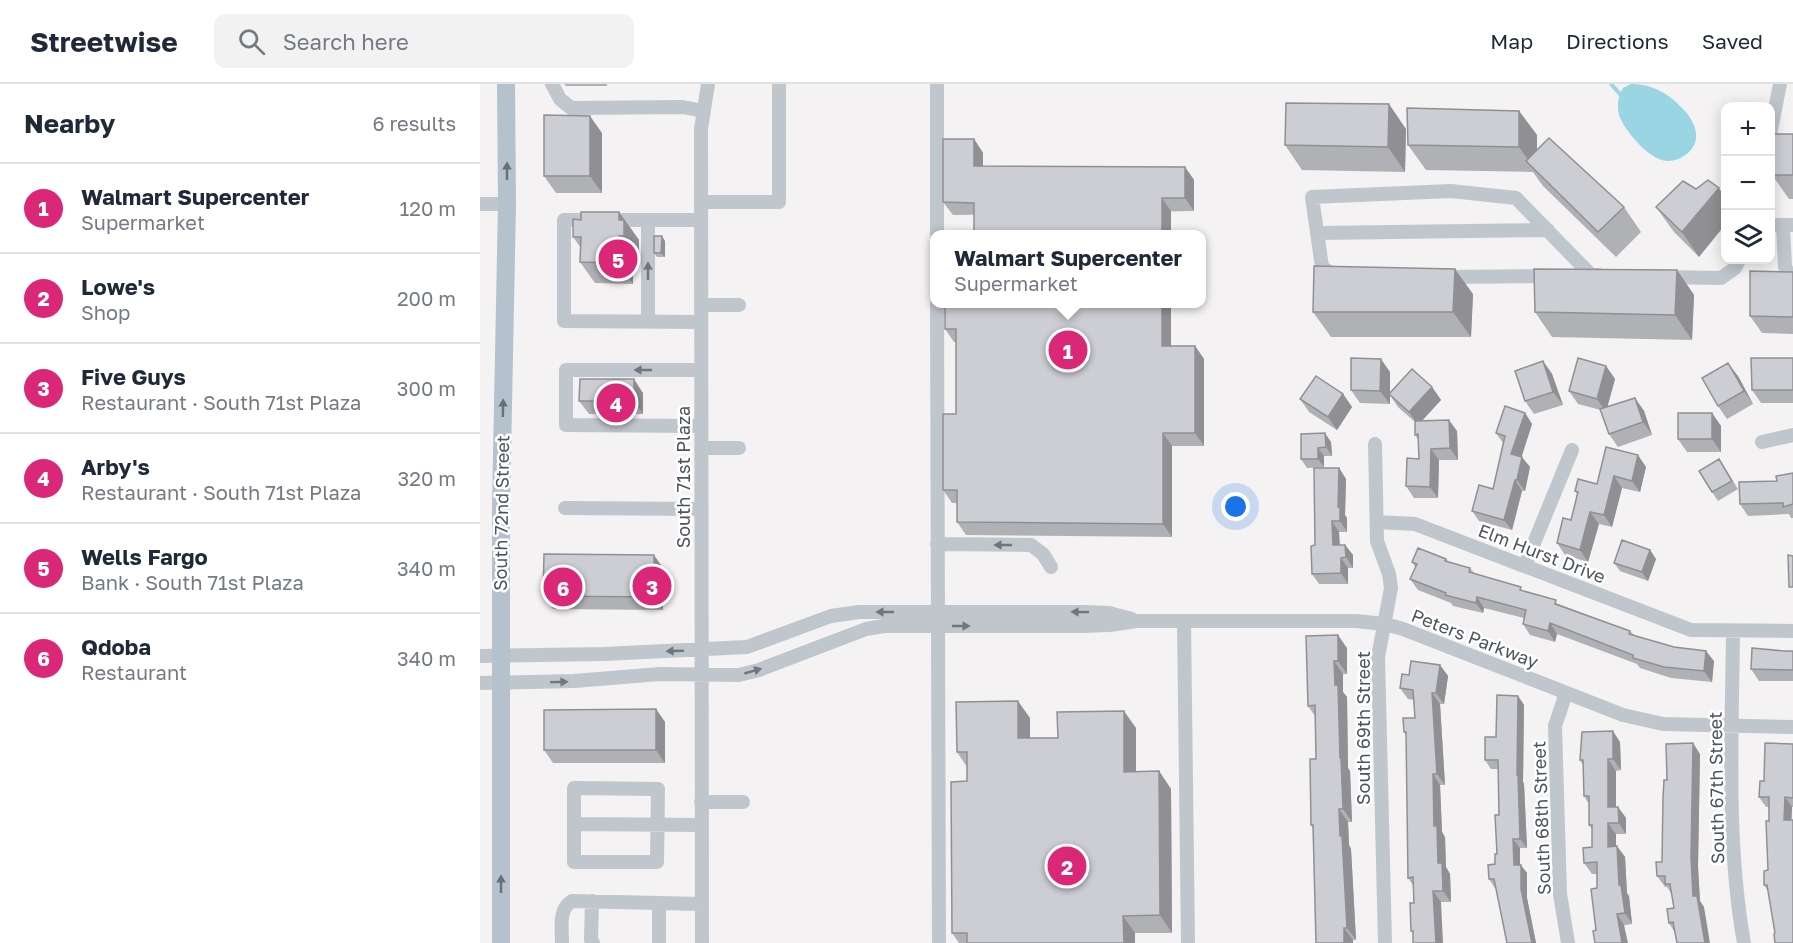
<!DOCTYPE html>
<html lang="en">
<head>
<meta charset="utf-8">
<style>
	body { margin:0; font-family:"Golos Text",sans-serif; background:#f2f2f3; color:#1f2937 }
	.controls { position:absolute; right:18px; top:18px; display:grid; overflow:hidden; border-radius:12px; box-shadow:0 3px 15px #0003 }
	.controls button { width:54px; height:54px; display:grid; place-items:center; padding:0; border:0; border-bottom:2px solid #e0e1e3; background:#fff; color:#1f2937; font:30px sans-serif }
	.you { position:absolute; left:756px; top:423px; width:21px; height:21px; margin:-15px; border:4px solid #fff; border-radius:50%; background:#1a73e8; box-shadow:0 0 0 9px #1a73e833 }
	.badge { display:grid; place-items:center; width:39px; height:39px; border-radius:50%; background:#db2777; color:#fff; font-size:20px; font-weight:700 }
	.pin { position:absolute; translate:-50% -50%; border:3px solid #fff; box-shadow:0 2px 6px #0006 }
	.popup { position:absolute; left:450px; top:146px; width:276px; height:78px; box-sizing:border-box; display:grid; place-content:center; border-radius:12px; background:#fff; filter:drop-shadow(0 2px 4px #0005); font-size:20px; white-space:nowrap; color:#747a83 }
	.popup b { font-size:22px; color:#1f2937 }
	.popup::after { content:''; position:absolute; left:50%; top:100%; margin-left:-12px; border:12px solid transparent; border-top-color:#fff }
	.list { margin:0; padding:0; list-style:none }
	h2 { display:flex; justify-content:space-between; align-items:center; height:78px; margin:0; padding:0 24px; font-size:26px }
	h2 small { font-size:20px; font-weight:400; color:#747a83 }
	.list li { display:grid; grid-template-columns:39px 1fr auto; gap:18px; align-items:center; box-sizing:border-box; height:90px; padding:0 24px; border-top:2px solid #e0e1e3 }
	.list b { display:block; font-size:22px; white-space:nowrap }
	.list p { margin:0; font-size:20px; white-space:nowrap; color:#747a83 }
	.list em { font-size:20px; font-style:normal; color:#747a83 }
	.icon { flex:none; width:33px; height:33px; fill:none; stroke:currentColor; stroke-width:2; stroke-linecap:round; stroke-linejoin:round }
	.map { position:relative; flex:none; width:1313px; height:859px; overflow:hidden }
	header { display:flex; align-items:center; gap:36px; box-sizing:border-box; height:84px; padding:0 30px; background:#fff; border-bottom:2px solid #e0e1e3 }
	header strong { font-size:28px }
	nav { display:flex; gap:33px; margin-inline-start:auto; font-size:21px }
	.search { width:420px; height:54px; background:#f2f2f3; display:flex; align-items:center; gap:15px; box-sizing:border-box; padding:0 21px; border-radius:12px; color:#747a83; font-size:22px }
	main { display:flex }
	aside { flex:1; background:#fff }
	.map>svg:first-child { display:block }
	.water { fill:#99d5e2 }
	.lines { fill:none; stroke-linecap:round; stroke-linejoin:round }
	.stream { stroke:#99d5e2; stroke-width:4 }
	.minor { stroke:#bfc6cc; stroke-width:14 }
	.major { stroke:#b5c1cc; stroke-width:18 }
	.wall { fill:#b0b1b5 }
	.shaded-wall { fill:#909094 }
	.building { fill:#cdced3; stroke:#909094; stroke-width:1.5 }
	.oneway { fill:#667079 }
	.oneway2 { fill:#6e777e }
	.labels { text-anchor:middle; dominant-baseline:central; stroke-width:5; stroke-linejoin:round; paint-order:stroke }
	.street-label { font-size:18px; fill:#4c555d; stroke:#fff }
</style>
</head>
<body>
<header>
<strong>Streetwise</strong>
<div class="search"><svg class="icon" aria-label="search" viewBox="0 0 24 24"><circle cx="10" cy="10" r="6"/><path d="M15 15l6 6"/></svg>Search here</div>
<nav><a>Map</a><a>Directions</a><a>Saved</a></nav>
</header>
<main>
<aside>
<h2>Nearby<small>6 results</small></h2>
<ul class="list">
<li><span class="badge">1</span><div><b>Walmart Supercenter</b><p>Supermarket</p></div><em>120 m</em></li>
<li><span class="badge">2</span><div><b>Lowe's</b><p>Shop</p></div><em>200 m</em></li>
<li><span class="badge">3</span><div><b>Five Guys</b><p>Restaurant · South 71st Plaza</p></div><em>300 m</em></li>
<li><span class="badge">4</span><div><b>Arby's</b><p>Restaurant · South 71st Plaza</p></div><em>320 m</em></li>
<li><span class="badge">5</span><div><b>Wells Fargo</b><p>Bank · South 71st Plaza</p></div><em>340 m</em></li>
<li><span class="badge">6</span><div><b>Qdoba</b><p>Restaurant</p></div><em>340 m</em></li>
</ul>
</aside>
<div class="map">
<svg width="1313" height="859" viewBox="0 0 1313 859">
	<rect width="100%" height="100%" fill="#f4f2f2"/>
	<!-- water -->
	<path class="water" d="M1151 0C1173 0 1189 10 1203 25 1215 37 1223 56 1208 69 1202 74 1195 77 1187 77 1169 76 1144 46 1139 31 1137 21 1138 12 1143 4Z"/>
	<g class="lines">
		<!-- stream -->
		<path class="stream" d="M1131 0 1140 10"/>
		<!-- minor -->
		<path class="minor" d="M72 0 80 15 91 24 203 23 223 27
			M457 0V150
			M1290 51 1300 0
			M221 118H299V0
			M0 120H27
			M168 136V237
			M221 136H84V237L221 238
			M1290 141H1313
			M1303 141 1305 183 1310 192H1313
			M837 149 1068 146
			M855 192 842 183 832 113 971 107 1036 114 1111 191H1119
			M964 193 1071 192
			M1183 193 1241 194 1255 184 1259 176
			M457 220 459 859
			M221 221H259
			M221 286H86V341L221 342
			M1282 358 1313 351
			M895 360 897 457 909 490 911 504 898 573 905 859
			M221 364H259
			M85 424 221 425
			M897 438 935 440 1211 546 1313 547
			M457 460 551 461 563 470 571 483
			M1045 481 1092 366
			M704 537 708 859
			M1253 547C1252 649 1246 759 1264 859
			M0 572 124 570 267 563 351 532 379 528H602L629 529 652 535
			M0 599 94 597 180 590 259 591 279 586 386 545 404 542H602L629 541 657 537H876L905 540 923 545 1143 631 1183 640 1313 643
			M1086 609 1075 642 1080 810 1088 859
			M94 704 178 705 177 778H94Z
			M221 718H263
			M94 740 221 741
			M112 817 111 856 113 859
			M82 859C82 845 78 825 92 817L179 819
			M179 859V819L221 820
			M222 859 221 45 228 0"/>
		<!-- major -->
		<path class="major" d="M21 859V422L27 120 26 0"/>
	</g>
	<!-- wall -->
	<path class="wall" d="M84 0H127V2H86Z
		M1039 27 1057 51V66L1144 123 1161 148 1136 173 1063 102 1053 88 946 86 928 61Z
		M926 45 925 88 822 86 805 61Z
		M122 49V109H76L64 92Z
		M1313 50V115H1309L1292 91Z
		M494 55 503 69V82L705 83 714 96V127L473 131 463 118Z
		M1216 105 1219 173 1194 148 1176 123Z
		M139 128 159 156V173H153V200L115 199 100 178 101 164 93 153 101 136Z
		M185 157V173H177L174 169Z
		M1197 186 1214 211 1212 256 1072 253 1055 228Z
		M1313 188V250L1282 249 1270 232Z
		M993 210 991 253H851L833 228Z
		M691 219V262H715L724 275V362H692V453L486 451 477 438V419H472L463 406 476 330V258H474L465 245Z
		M1313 274V319H1281L1272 306Z
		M1063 277 1072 290 1083 321 1054 330 1045 317Z
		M1126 282 1135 295 1127 323 1155 314 1164 327 1172 351 1138 363 1129 350 1121 326 1098 320 1089 307Z
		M910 288V309L952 303 961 316 942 337 977 347 978 376H959L958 414H934L926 402 939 375 938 355 935 351V338L918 323 910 311V320L880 319 871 306Z
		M1258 292 1273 320 1247 335 1238 322Z
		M163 309V330H109L99 317Z
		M863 310 872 323 857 346 829 328 820 315Z
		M1045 329 1052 340 1041 373 1050 383 1045 407H1042L1032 446 999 437 992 427 1013 405 1023 359 1016 349Z
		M1232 329 1241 342V368H1207L1198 355Z
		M821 350 851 358 852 372H844V383L827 384 821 375Z
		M1126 363 1166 383 1160 408 1142 404 1132 443 1119 440 1108 478 1085 471 1077 459 1091 436 1097 410 1095 407 1117 400Z
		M1239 375 1258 405 1238 417 1232 408Z
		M859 384 866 395 865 431 867 434V448H859L860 461H865L873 471V484H868V500H839L832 490 835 461Z
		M1313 389V434H1311L1309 430 1268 432 1260 420 1297 397Z
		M1170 466 1176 475 1168 497 1140 487 1134 479Z
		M966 475 969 478 990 484 995 490 1044 507 1150 547 1154 551 1234 577 1232 598 1191 594 1160 584 1157 580 1077 550 1075 558 1050 551 1043 540 1044 534 1004 524 1003 529 973 522 971 519 938 506 930 495 935 483 932 478Z
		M183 484V526L73 525 63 512Z
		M826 552 867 564V590H863V608L867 613 868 684 870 687 872 738H868L869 761 871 765 876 856 836 859 833 745 831 741 836 675 835 632 828 622Z
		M1304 567H1313V597H1279L1271 585Z
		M960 581 968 592 964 620H960L965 701H960L962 748 965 753 966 783 970 790 971 818H961L933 849 931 847 934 819 933 801 928 794 926 651 924 648 935 634 934 616 928 615 920 604 929 591Z
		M1038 612 1044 621 1043 698 1044 700 1047 764H1040V781L1047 789V814L1056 859H1027L1016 804H1015L1009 795 1015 780 1017 770 1019 731 1018 685H1011L1005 676Z
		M176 625 185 638V679H73L64 666Z
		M550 634V654H578L656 644V688L679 687 691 705 692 849H655V859H479L472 849 487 697V683L477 668Z
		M1140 658 1141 686 1136 687V723H1138L1146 734V750H1136V762L1145 773 1147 809 1149 812 1152 840 1116 846 1117 790H1112L1104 779 1112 763V745L1109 741V720L1104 712 1103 681 1100 676Z
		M1313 660V723H1312L1311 736 1295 849 1288 807 1284 801 1288 786 1289 723H1286L1279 713 1284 697Z
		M1220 670 1218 783 1220 817 1224 823 1194 847 1189 839 1194 824 1191 809 1187 803H1185L1177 792 1182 778 1187 696Z"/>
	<!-- shaded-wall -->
	<path class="shaded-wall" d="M909 20 926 45 925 88 908 63Z
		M1039 27 1057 51V88L1039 63Z
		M110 32 122 49V109L110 92Z
		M494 55 503 69V95L494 82Z
		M705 83 714 96V127L705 114Z
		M1239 104 1245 114V141L1219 173 1202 148Z
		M682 114 691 127V150H682Z
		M139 128 159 156V173L144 152 139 136Z
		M139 152 153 173V200L138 179Z
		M182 152 185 157V173L181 169Z
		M975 185 993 210 991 253 973 228Z
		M1197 186 1214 211 1212 256 1195 231Z
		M682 219H691V275L682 262Z
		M715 262 724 275V362L715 349Z
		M901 275 910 288V320L900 307Z
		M1063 277 1072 290 1083 321 1073 308Z
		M1248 279 1258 292 1273 320 1264 307Z
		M1126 282 1135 295 1126 328 1117 315Z
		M154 295 163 309V330L154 317Z
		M952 303 961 316 938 341 929 328Z
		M863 310 872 323 857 346 848 333Z
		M1155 314 1164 327 1172 351 1163 338Z
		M1045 329 1052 340 1039 381 1031 370Z
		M1232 329 1241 342V368L1232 355Z
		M969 336 977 347 978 376 970 364Z
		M683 349 692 362V453L683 440Z
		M845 349 851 358 852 372 846 363Z
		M838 364 844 372V383L838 375Z
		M951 365 959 376 958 414 950 403Z
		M1158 371 1166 383 1160 408 1152 397Z
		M1042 373 1050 383 1045 407 1037 396Z
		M859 384 866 395 865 431 867 434V448L860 437 858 423Z
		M1134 392 1142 404 1132 443 1124 431Z
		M1035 396 1042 407 1032 446 1024 436Z
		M1110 428 1119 440 1108 478 1100 466Z
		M852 437 859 448 860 471 853 461Z
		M865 461 873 471V484L866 473Z
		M1170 466 1176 475 1168 497 1162 488Z
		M174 471 183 484V526L174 513Z
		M861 474 868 484V500L861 489Z
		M997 513 1004 524 1003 529 996 519Z
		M1070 539 1077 550 1075 558 1068 547Z
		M858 551 867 564V590L858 577Z
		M1226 567 1234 577 1232 598 1224 587Z
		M854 577 863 590V608L867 613 868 684 870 687 872 738 863 725 855 601Z
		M960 581 968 592 964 620 956 609Z
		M952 609 960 620 965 701 957 690Z
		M1038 612 1044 621 1043 698 1044 700 1047 764 1040 755 1037 691Z
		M538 617 550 634V671L538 654Z
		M176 625 185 638V679L176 666Z
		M644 627 656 644V705L644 688Z
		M1133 647 1140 658 1141 686 1133 675Z
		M1213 659 1220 670 1218 783 1220 817 1224 823 1230 859H1225L1213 812 1211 773Z
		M1128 675 1136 687V734L1128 723Z
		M679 687 691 705 692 849 680 831Z
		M953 690 960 701 962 748 965 753 966 783 970 790 971 818 963 807 958 779 954 742Z
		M1305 713 1312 723 1311 746 1304 736Z
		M1138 723 1146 734V750L1139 739Z
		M859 725 868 738 869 761 871 765 876 856 867 844 860 752Z
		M1128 739 1136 750V774L1128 763Z
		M1033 755 1040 764V789L1034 781Z
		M1137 762 1145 773 1147 809 1149 812 1152 840 1145 829 1139 801Z
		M1041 781 1047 789V814L1056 859H1052L1041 805Z
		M953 807 961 818 963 859H956Z
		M1137 830 1144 841 1148 859H1142Z
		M643 832 655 849V859H644Z
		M864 844 873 856V859H864Z"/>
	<!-- building -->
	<path class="building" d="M806 19 909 20 908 63 805 61Z
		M927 24 1039 27V63L928 61Z
		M64 31 110 32V92H64Z
		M1293 50H1313V91H1292Z
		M1069 54 1144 123 1118 148 1046 77Z
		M463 55H494V82L705 83V114H682V150H494V119L463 118Z
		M1228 96 1239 104 1202 148 1176 123 1203 97 1216 105Z
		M101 128H139V136H144V152H139L138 179 100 178 101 153H93V135L101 136Z
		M174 152H182L181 169H174Z
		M834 182 975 185 973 228H833Z
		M1054 185 1197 186 1195 231 1055 228Z
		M1270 187 1313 188V233L1270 232Z
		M465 219H682V262H715V349H683V440L477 438V406H463V330H476V245H465Z
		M871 274 901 275 900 307 871 306Z
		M1098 274 1126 282 1117 315 1089 307Z
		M1271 274H1313V306H1272Z
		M1063 277 1073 308 1045 317 1035 287Z
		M1248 279 1264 307 1238 322 1222 294Z
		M932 285 952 303 929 328 909 310Z
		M836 292 863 310 848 333 820 315Z
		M100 295H154V317H99Z
		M1155 314 1163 338 1129 350 1120 325Z
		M1025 322 1045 329 1031 370 1042 373 1037 396H1035L1024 436 992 427 999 401 1013 405 1025 352 1016 349Z
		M1198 329H1232V355H1198Z
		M969 336 970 364 951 365 950 403 926 402 927 374 939 375 938 350 935 351V337Z
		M845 349 846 363 838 364V375H821V350Z
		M1126 363 1158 371 1152 397 1134 392 1124 431 1110 428 1100 466 1077 459 1083 434 1091 436 1098 408 1095 407 1098 395 1117 400Z
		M1239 375 1252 397 1232 408 1219 387Z
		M834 384H859L858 423H860V437H852L853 461H865L866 473 861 474V489L832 490 831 462 835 461Z
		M1313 389V420L1303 423V419L1260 420 1259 398 1297 397 1296 392Z
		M1142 456 1170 466 1162 488 1134 479Z
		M938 464 966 475 965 477 990 484 989 488 1041 503 1040 506 1076 516 1075 520 1150 547 1149 550 1194 563 1226 567 1224 587 1184 583 1153 574V571L1070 539 1068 547 1043 540 1046 526 997 513 996 519 965 511 966 509 930 495 937 480 932 478Z
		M64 470 174 471V513L63 512Z
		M1308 471 1313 472V503H1309Z
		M858 551V577H854L855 601H858L860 674H861L863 725H859L860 752H862L867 844H864V859H836L833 741H831L830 675H836L835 621 828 622 826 552Z
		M1272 564 1304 567H1313V586L1271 585Z
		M931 577 960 581 956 609H952L957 690H953L954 742H957L958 779H962L963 807H953L956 859H933V847H931L930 819H934L933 793 928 794 926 648H924L923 634H935L933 606 920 604 922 590 929 591Z
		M1017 611 1038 612 1037 691H1038L1040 755H1033L1034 781H1041V805L1052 859H1027L1014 795H1009L1008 781 1015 780V770H1017L1015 731H1019L1018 676H1005V653H1016Z
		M538 617V654H578L577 628 644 627V688L679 687 680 831 643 832 644 859H487V849H472L471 698 487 697V668H477L476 618Z
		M176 625V666H64V626Z
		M1133 647V675H1128V723H1138L1139 739H1128V763L1137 762 1139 801H1141L1145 829 1137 830 1142 859H1115L1113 847 1116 846 1111 805 1117 804V778L1104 779 1103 764 1112 763V741H1109V712H1104L1103 676H1100L1102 648Z
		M1213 659 1211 773 1213 812H1217L1225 859H1197L1193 838 1189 839 1187 825 1194 824 1190 800H1185V792H1177L1176 778H1182L1183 714 1184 696H1187L1186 660Z
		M1285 659 1313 660V714L1305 713 1304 736H1313V859H1295L1294 850 1295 849 1287 801H1284V787L1288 786 1286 737H1289V713H1279L1280 697H1284Z"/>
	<!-- one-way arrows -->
	<defs><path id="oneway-solid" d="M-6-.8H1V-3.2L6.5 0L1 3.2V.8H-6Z" transform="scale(1.5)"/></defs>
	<g class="oneway">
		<use href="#oneway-solid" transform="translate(27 87) rotate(-90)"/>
		<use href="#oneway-solid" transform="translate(23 324) rotate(-89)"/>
		<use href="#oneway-solid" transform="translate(21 800) rotate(-90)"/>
	</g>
	<g class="oneway2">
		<use href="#oneway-solid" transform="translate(168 187) rotate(-90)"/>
		<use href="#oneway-solid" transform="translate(163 286) rotate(-180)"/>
		<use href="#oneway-solid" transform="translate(523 461) rotate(-180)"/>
		<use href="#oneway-solid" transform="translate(405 528) rotate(-180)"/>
		<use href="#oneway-solid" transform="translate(600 528) rotate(-179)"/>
		<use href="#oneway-solid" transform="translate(481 542)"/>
		<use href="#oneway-solid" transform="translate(195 567) rotate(178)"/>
		<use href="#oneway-solid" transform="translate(273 587) rotate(-16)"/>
		<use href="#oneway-solid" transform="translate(79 598) rotate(-1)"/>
	</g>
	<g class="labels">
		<!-- street labels -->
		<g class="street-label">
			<text transform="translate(203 393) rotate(-90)">South 71st Plaza</text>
			<text transform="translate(21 429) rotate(-89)">South 72nd Street</text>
			<text transform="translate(1062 469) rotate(21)">Elm Hurst Drive</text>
			<text transform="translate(995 554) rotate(21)">Peters Parkway</text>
			<text transform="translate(883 644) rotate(-90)">South 69th Street</text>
			<text transform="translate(1236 704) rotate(-91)">South 67th Street</text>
			<text transform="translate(1061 734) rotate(-92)">South 68th Street</text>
		</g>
	</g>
</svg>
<div class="controls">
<button>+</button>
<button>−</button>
<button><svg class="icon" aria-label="layers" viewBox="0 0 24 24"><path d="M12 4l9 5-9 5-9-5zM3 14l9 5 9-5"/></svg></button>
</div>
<div class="you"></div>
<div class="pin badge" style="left:588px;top:266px">1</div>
<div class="popup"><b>Walmart Supercenter</b>Supermarket</div>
<div class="pin badge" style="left:587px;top:782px">2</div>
<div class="pin badge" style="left:172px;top:502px">3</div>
<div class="pin badge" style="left:136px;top:319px">4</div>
<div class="pin badge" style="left:138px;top:175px">5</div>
<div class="pin badge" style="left:83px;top:503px">6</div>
</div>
</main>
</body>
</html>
